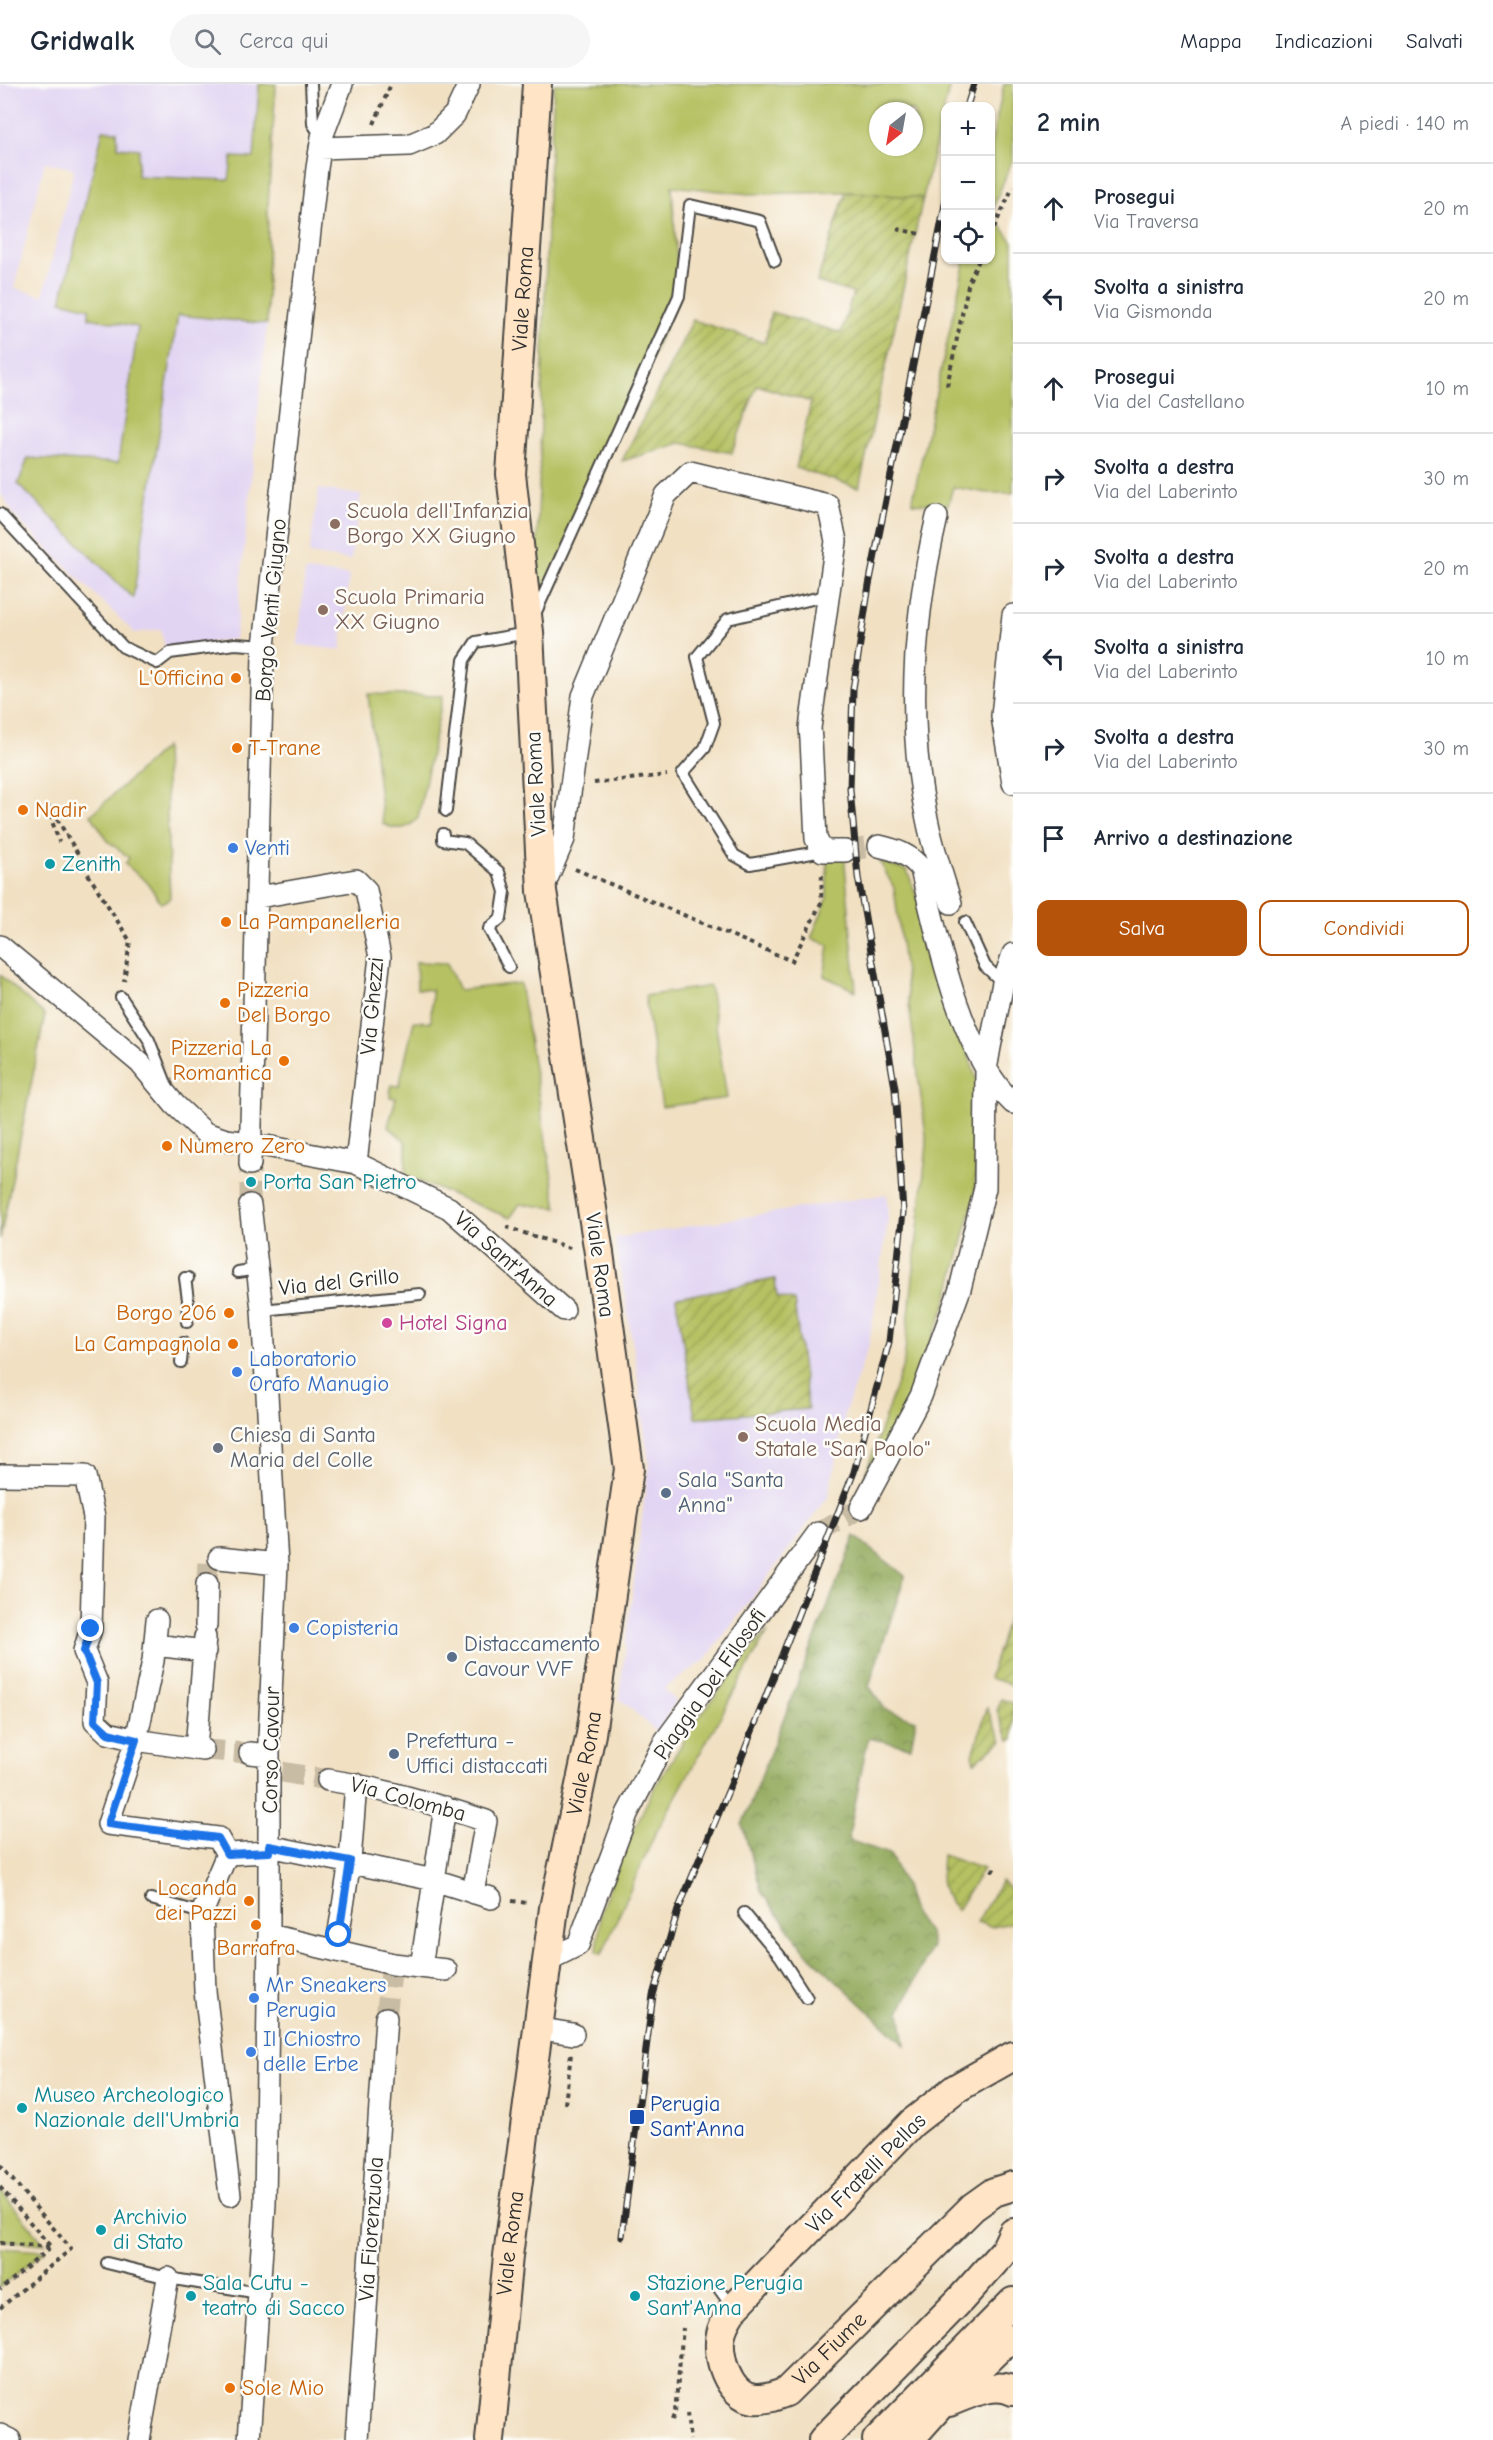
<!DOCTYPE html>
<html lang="it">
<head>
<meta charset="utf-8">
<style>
	body { margin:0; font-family:"Comic Neue",sans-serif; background:#f6f6f7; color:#1f2937 }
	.controls { position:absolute; right:18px; top:18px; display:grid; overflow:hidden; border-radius:12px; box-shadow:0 2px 4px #0004 }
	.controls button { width:54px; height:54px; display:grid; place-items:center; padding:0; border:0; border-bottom:2px solid #e0e1e3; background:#fff; color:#1f2937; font:30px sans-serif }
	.compass { position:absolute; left:869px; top:18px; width:54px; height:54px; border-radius:50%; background:#fff; box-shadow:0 2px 4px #0004; rotate:211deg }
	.stop { position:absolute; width:18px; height:18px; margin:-14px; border:4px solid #1a73e8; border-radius:50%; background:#fff }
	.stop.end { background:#1a73e8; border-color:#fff; box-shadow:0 2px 6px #0008 }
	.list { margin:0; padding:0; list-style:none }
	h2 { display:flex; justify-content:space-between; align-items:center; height:78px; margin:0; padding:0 24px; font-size:26px }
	h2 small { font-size:20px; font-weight:400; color:#747a83 }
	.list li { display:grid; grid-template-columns:39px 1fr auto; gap:18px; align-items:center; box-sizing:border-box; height:90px; padding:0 24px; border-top:2px solid #e0e1e3 }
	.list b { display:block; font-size:22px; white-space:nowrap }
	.list p { margin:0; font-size:20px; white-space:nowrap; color:#747a83 }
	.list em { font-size:20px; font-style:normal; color:#747a83 }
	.actions { display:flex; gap:12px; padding:18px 24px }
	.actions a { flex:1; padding:14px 0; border:2px solid #b45309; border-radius:12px; text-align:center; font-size:21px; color:#b45309 }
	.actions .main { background:#b45309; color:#fff }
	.icon { flex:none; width:33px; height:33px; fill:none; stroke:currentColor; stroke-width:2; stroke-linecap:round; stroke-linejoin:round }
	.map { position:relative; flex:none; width:1013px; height:2356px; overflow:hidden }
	header { display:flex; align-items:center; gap:36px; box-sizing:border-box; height:84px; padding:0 30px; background:#fff; border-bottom:2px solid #e0e1e3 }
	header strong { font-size:28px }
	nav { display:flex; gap:33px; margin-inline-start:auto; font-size:21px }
	.search { width:420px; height:54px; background:#f6f6f7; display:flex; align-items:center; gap:15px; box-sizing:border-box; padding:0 21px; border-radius:33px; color:#747a83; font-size:22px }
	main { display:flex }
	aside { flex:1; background:#fff }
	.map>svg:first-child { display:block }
	.built { fill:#e1d4f3; fill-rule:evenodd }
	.grass { fill:#b5c162; stroke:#707646; stroke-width:1.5; fill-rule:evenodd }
	.forest { fill:url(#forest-crowns); stroke:#5e6942; stroke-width:1.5 }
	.garden { fill:url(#garden-furrows); stroke:#707646; stroke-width:1.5 }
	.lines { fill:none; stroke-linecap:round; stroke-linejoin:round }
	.street-tunnel { stroke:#c9bca4; stroke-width:21; stroke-dasharray:21 10; stroke-linecap:butt }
	.lane-casing { stroke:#494642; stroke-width:14 }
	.street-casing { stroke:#494642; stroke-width:24 }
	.secondary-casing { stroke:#494642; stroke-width:32 }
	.path { stroke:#494642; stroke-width:4; stroke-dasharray:4.5 4.5; stroke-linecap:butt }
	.lane { stroke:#fff; stroke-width:10 }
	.street { stroke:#fff; stroke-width:21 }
	.secondary { stroke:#ffe4c6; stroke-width:28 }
	.rail-casing { stroke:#2b2b2b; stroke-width:7 }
	.rail { stroke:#fdfcf7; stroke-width:4.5; stroke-dasharray:14; stroke-linecap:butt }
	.route { stroke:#1a73e8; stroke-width:8 }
	.education-dot { fill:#8d6e63; stroke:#fdfcf7; stroke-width:2 }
	.food-dot { fill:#e8710a; stroke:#fdfcf7; stroke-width:2 }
	.shop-dot { fill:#3f7fe0; stroke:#fdfcf7; stroke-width:2 }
	.culture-dot { fill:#0f9aa8; stroke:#fdfcf7; stroke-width:2 }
	.hotel-dot { fill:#d1479c; stroke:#fdfcf7; stroke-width:2 }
	.worship-dot { fill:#6b7280; stroke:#fdfcf7; stroke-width:2 }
	.service-dot { fill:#5c6f8a; stroke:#fdfcf7; stroke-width:2 }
	.transit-dot { fill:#1a4fb4; stroke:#fdfcf7; stroke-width:2 }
	.labels { text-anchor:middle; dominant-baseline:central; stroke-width:5; stroke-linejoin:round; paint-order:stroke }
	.street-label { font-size:22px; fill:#2b2b2b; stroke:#fdfcf7 }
	.education-label { font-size:22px; fill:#785e54; stroke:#fdfcf7; text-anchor:start }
	.food-label { font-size:22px; fill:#c56008; stroke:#fdfcf7; text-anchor:start }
	.shop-label { font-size:22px; fill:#366cbe; stroke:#fdfcf7; text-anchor:start }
	.culture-label { font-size:22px; fill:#0d838f; stroke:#fdfcf7; text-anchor:start }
	.hotel-label { font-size:22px; fill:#b23c85; stroke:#fdfcf7; text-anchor:start }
	.worship-label { font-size:22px; fill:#5b616d; stroke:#fdfcf7; text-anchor:start }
	.service-label { font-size:22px; fill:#4e5e75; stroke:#fdfcf7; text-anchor:start }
	.transit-label { font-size:22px; fill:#164399; stroke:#fdfcf7; text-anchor:start }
</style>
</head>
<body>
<header>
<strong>Gridwalk</strong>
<div class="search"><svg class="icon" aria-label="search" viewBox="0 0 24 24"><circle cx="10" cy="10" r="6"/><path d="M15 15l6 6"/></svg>Cerca qui</div>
<nav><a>Mappa</a><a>Indicazioni</a><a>Salvati</a></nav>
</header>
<main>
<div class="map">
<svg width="1013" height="2356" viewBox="0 0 1013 2356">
	<defs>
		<pattern id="forest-crowns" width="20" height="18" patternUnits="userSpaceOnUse" patternTransform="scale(1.5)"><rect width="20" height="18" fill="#90a758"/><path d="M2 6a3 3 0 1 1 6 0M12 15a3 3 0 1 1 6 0" fill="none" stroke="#768849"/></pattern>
		<pattern id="garden-furrows" width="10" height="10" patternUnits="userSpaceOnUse" patternTransform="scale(1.5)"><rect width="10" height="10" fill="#b5c162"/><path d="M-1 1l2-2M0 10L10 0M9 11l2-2" fill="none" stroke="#939d51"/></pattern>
	</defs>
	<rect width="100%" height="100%" fill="#fdfcf7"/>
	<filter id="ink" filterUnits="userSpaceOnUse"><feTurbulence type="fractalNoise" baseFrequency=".0167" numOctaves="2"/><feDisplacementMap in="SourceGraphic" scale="12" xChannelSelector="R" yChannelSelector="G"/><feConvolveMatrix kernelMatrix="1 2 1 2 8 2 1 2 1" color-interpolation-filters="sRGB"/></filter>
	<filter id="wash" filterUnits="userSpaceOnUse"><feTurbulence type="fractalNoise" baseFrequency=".008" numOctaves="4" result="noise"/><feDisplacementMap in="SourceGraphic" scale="24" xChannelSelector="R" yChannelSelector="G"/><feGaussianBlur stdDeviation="1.35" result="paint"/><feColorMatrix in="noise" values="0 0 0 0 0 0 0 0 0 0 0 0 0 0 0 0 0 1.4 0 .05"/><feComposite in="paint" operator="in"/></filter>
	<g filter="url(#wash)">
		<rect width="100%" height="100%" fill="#f1e0c2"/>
		<!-- built -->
		<path class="built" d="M0 0H276L268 121 267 240 235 555 165 564 161 545 135 549 15 433 0 408ZM45 78 74 85 43 212 14 204Z
			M319 405 361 411 351 476 309 470Z
			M305 487 349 491 341 566 298 561Z
			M887 1110 888 1137 869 1260 846 1326 828 1413 705 1576 664 1605 676 1617 657 1648 619 1614 649 1380 636 1280 615 1154Z"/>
		<!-- grass -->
		<path class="grass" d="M259 0H276L268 121 267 240 178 231 133 514 18 400 28 374 118 379 138 243 89 234V224L61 217 103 46 117 47 118 63 139 65 137 92 229 96 232 73 254 74Z
			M554 0H950L923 114 846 108 749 110 672 102 679 212 535 530 548 113ZM878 27H914V63H878Z
			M1004 0H1013V74L991 129 1013 158V409H987L953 403 948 421 912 419 965 176H990L991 61Z
			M368 610 443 612 418 734C407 746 399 747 383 740Z
			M165 663 170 815 161 819 147 798 125 780 129 774 108 757 91 731Z
			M844 769 856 907 824 892 829 861 811 854 827 815V771Z
			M880 778 907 786 920 821 977 997 975 1111 946 1220 903 1328 862 1400 904 1278 927 1060 894 804Z
			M416 878 447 879 459 906 520 899 557 1124 520 1120 510 1134 406 1092V1058L388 1042 396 1014 390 1013 391 1001 399 1002 414 937 431 938 432 906 417 905Z
			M0 891 45 931 0 1155Z
			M710 902 727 1014 662 1023 645 912Z
			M768 1547 654 1752 602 1870 597 1867 601 1826 623 1768 652 1708 696 1637 754 1562Z
			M0 2106 45 2160 0 2156Z
			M0 2164 44 2167 0 2204Z"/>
		<!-- forest -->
		<path class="forest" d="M855 1452 905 1492 869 1602 885 1625 916 1636 911 1663 868 1654 848 1756 890 1770 905 1802 913 1829 930 1850 932 1862 900 1928 905 1961 806 1868 762 1809 742 1741Z"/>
		<!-- garden -->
		<path class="garden" d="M846 108 923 114 859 404 796 384 811 318 757 301 732 369 681 359 622 377 693 236 765 259 771 228 841 249 853 209 817 198Z
			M775 1195 777 1213 794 1217 808 1325 695 1334 676 1214Z
			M1013 1518V1601L989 1594Z
			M1001 1615 1013 1619V1655L1009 1656 997 1627Z
			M987 1624 1002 1657 975 1678 973 1671Z
			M942 1771 983 1785 957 1826C939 1808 940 1795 942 1771Z
			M1001 1797 1013 1808V1838L993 1843 977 1838Z"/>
	</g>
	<g filter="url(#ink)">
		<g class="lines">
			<!-- street-tunnel -->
			<path class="street-tunnel" d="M845 767 879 762
				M250 1121V1080
				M818 1449 861 1424
				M207 1500 208 1474H219
				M203 1666 250 1669
				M282 1688 328 1696
				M386 1934 391 1889"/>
			<!-- lane casing -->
			<g class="lane-casing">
				<path id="lane" d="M311 0 313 40 322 53
					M0 430 123 563 157 579 170 569 235 560 265 562
					M535 530 679 212 690 121 760 137 775 177
					M446 727 464 576 476 558 527 549
					M443 750V756L465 759 499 788 505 808 501 834 489 845 509 883
					M823 767 750 780 734 771 683 689 705 664 714 639 697 573 728 535 829 511
					M965 838 985 882 1003 899
					M121 913 149 956 167 1002
					M238 1188 257 1185
					M262 1226 420 1210
					M187 1238 188 1216 185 1194H188
					M181 1278 183 1259
					M151 1815 202 1829
					M744 1829 780 1872 807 1914
					M107 2179 168 2194 259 2209
					M717 2202 733 2224"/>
			</g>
			<!-- street casing -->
			<g class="street-casing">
				<path id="street" d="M320 64 409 61 435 50 455 30 469 0
					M937 433C913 535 905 641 929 744 935 770 943 794 951 819
					M1013 531 1002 632 1013 699
					M879 762C896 766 910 770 921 785 937 853 961 971 1013 1019
					M543 804 564 755 583 612 666 411 690 388 828 421 836 457 810 644 811 656 816 755 823 767H845
					M259 813 356 796 366 806 380 873 356 1079
					M0 862 140 979 175 1021 205 1049 226 1056 250 1059 356 1079 449 1124 564 1226
					M250 1080 263 571 317 84 322 53 342 0
					M0 1391 85 1392 94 1433 91 1545 84 1567 97 1599 95 1637 108 1649 136 1656 108 1740 218 1754 227 1770
					M861 1424 921 1312 960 1205 985 1104 986 986 990 963 1003 899 1013 870
					M219 1474 277 1480
					M157 1536 153 1577 136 1656 203 1666
					M206 1541 207 1500
					M155 1561 205 1567
					M196 1665 205 1553
					M250 1669 269 1671
					M328 1696C382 1704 435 1720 486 1737L473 1809
					M269 1762 434 1796 491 1814
					M269 1851 393 1880 446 1886
					M336 1867 350 1777 356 1700
					M546 1877 578 1861 627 1730 665 1657 818 1449
					M421 1883 445 1723
					M536 1944 573 1950
					M230 2111 205 1907 202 1829 227 1770 269 1768
					M0 2351 10 2356
					M139 2356 168 2194
					M249 2356 265 2120 269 1851V1654L277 1480 262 1226 250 1121
					M357 2356 386 1934"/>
			</g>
			<!-- secondary casing -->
			<g class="secondary-casing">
				<g id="secondary">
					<path id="s1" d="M1013 1972 955 2005 912 2039 733 2225C728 2233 723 2240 721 2250 716 2271 728 2312 754 2315 766 2316 775 2312 786 2308L973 2123 994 2108 1013 2102"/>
					<path d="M949 2318C967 2311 994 2297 1013 2307"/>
					<path id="s2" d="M490 2356 508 2172 554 1824 591 1650 629 1385 599 1169 542 807 529 548 511 390 537 0"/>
					<path d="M823 2356 960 2216 1005 2166 1013 2149"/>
					<path d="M877 2356 1013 2218"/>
					<path d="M909 2356 941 2320 1001 2262 1013 2255"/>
				</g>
			</g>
			<!-- path -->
			<path class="path" d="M374 40 391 0
				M897 145 921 150
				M990 152 1013 103
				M947 302 969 197 979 176
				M594 699 667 691
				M46 721 51 725 81 775
				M47 722 59 758
				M575 785 792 877 821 819 822 789
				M88 790 130 857 124 897
				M506 1143 573 1165
				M992 1788 995 1783
				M512 1817 528 1819
				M565 2020 571 1970
				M0 2081 71 2165 0 2224
				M0 2103 51 2163 0 2206
				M0 2159 50 2163
				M687 2329 690 2356
				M672 2336 675 2328 683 2244"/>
			<!-- lane -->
			<use href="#lane" class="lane"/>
			<!-- street -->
			<use href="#street" class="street"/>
			<!-- secondary -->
			<use href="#secondary" class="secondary"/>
			<!-- rail casing -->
			<g class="rail-casing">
				<path id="rail" d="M967 22 974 0
					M622 2152 653 1911 678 1826 734 1693 854 1388 889 1258 903 1128 895 1004 858 793 850 705 853 605 869 501 946 116"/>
			</g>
			<!-- rail -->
			<use href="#rail" class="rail"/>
		</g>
	</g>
	<g class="lines" filter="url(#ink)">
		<!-- route -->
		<path class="route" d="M91 1545 84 1567 97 1599 95 1637 108 1649 136 1656 108 1740 218 1754 227 1770 269 1768V1762L350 1777 339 1851"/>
	</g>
	<!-- markers -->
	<g class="education-dot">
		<circle cx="335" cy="440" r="6"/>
		<circle cx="323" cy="526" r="6"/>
		<circle cx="743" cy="1353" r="6"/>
	</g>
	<g class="food-dot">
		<circle cx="236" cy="594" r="6"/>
		<circle cx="237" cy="664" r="6"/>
		<circle cx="23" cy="726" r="6"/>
		<circle cx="226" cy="838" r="6"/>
		<circle cx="225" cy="919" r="6"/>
		<circle cx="284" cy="977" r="6"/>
		<circle cx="167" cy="1062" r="6"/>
		<circle cx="229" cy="1229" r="6"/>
		<circle cx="233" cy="1260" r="6"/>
		<circle cx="249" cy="1817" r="6"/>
		<circle cx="256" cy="1841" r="6"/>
		<circle cx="230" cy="2304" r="6"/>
	</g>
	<g class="shop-dot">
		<circle cx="233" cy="764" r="6"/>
		<circle cx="237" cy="1288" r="6"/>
		<circle cx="294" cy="1544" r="6"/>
		<circle cx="254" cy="1914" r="6"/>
		<circle cx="251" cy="1968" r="6"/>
	</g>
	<g class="culture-dot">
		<circle cx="50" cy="780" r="6"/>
		<circle cx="251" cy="1098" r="6"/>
		<circle cx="22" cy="2024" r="6"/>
		<circle cx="101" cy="2146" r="6"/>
		<circle cx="191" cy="2212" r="6"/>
		<circle cx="635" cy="2212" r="6"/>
	</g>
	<circle class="hotel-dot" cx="387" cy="1239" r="6"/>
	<circle class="worship-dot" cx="218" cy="1364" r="6"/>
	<g class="service-dot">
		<circle cx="666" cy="1409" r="6"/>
		<circle cx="452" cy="1573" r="6"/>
		<circle cx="394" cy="1670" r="6"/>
	</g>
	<rect class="transit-dot" x="629" y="2025" width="16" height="16" rx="3"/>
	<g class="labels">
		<!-- street labels -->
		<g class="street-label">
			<text stroke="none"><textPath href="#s2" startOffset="2160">Viale Roma</textPath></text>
			<text transform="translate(271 526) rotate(-85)">Borgo Venti Giugno</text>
			<text transform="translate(536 700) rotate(-93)">Viale Roma</text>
			<text transform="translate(372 922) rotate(-85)">Via Ghezzi</text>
			<text transform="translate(506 1175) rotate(42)">Via Sant'Anna</text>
			<text transform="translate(600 1181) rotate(82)">Viale Roma</text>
			<text transform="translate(339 1198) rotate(-6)">Via del Grillo</text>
			<text transform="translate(710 1600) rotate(-55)">Piaggia Dei Filosofi</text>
			<text transform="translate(271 1666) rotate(-89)">Corso Cavour</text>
			<text stroke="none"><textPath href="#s2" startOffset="684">Viale Roma</textPath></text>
			<text transform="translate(408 1715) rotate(15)">Via Colomba</text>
			<text transform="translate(866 2089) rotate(-45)">Via Fratelli Pellas</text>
			<text transform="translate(371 2145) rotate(-86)">Via Fiorenzuola</text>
			<text stroke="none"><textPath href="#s2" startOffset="198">Viale Roma</textPath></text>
			<text stroke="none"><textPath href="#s1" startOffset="582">Via Fiume</textPath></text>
		</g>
		<!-- education labels -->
		<g class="education-label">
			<text x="347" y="427">Scuola dell'Infanzia<tspan x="347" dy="25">Borgo XX Giugno</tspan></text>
			<text x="335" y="513">Scuola Primaria<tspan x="335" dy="25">XX Giugno</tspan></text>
			<text x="755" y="1340">Scuola Media<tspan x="755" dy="25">Statale "San Paolo"</tspan></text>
		</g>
		<!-- food labels -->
		<g class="food-label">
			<text x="224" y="594" text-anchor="end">L'Officina</text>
			<text x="249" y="664">T-Trane</text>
			<text x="35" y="726">Nadir</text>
			<text x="238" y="838">La Pampanelleria</text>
			<text x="237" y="906">Pizzeria<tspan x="237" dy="25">Del Borgo</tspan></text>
			<text x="272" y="964" text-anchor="end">Pizzeria La<tspan x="272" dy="25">Romantica</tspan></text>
			<text x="179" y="1062">Numero Zero</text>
			<text x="217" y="1229" text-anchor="end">Borgo 206</text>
			<text x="221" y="1260" text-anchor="end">La Campagnola</text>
			<text x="237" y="1804" text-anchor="end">Locanda<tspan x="237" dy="25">dei Pazzi</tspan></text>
			<text x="256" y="1864" text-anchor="middle">Barrafra</text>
			<text x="242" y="2304">Sole Mio</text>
		</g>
		<!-- shop labels -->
		<g class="shop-label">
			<text x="245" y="764">Venti</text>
			<text x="249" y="1275">Laboratorio<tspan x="249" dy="25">Orafo Manugio</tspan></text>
			<text x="306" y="1544">Copisteria</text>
			<text x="266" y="1901">Mr Sneakers<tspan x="266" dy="25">Perugia</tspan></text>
			<text x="263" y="1955">Il Chiostro<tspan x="263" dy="25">delle Erbe</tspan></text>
		</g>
		<!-- culture labels -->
		<g class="culture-label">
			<text x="62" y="780">Zenith</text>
			<text x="263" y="1098">Porta San Pietro</text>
			<text x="34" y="2011">Museo Archeologico<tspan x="34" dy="25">Nazionale dell'Umbria</tspan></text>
			<text x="113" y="2133">Archivio<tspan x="113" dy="25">di Stato</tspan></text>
			<text x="203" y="2199">Sala Cutu -<tspan x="203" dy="25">teatro di Sacco</tspan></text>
			<text x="647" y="2199">Stazione Perugia<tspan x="647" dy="25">Sant'Anna</tspan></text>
		</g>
		<!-- hotel labels -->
		<g class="hotel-label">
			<text x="399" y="1239">Hotel Signa</text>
		</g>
		<!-- worship labels -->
		<g class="worship-label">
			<text x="230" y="1351">Chiesa di Santa<tspan x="230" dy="25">Maria del Colle</tspan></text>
		</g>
		<!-- service labels -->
		<g class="service-label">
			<text x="678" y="1396">Sala "Santa<tspan x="678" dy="25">Anna"</tspan></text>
			<text x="464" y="1560">Distaccamento<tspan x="464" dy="25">Cavour VVF</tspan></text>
			<text x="406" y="1657">Prefettura -<tspan x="406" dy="25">Uffici distaccati</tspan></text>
		</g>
		<!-- transit labels -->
		<g class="transit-label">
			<text x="650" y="2020">Perugia<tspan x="650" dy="25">Sant'Anna</tspan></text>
		</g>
	</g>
</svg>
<div class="controls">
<button>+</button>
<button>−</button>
<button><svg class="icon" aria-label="locate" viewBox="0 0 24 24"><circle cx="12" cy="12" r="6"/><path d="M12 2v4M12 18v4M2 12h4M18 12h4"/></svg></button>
</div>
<svg class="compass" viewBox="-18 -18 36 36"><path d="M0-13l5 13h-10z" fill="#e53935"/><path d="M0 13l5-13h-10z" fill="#747a83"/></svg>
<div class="stop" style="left:339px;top:1851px"></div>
<div class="stop end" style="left:91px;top:1545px"></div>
</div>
<aside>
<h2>2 min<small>A piedi · 140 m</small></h2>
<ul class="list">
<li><svg class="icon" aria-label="ahead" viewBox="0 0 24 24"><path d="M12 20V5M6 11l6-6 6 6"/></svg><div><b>Prosegui</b><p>Via Traversa</p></div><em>20 m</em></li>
<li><svg class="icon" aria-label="left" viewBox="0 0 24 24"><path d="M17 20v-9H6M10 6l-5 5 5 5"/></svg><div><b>Svolta a sinistra</b><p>Via Gismonda</p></div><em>20 m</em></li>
<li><svg class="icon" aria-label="ahead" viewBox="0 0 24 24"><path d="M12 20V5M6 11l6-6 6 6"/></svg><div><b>Prosegui</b><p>Via del Castellano</p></div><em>10 m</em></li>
<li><svg class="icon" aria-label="right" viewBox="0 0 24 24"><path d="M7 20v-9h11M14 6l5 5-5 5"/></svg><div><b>Svolta a destra</b><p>Via del Laberinto</p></div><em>30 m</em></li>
<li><svg class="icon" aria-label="right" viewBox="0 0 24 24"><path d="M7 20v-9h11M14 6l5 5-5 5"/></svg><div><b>Svolta a destra</b><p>Via del Laberinto</p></div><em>20 m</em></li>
<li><svg class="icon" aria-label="left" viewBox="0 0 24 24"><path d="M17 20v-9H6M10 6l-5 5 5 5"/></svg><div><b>Svolta a sinistra</b><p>Via del Laberinto</p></div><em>10 m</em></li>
<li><svg class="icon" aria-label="right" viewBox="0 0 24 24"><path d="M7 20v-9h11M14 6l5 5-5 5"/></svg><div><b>Svolta a destra</b><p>Via del Laberinto</p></div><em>30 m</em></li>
<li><svg class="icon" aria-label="arrive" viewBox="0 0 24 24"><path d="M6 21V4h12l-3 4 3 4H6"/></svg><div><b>Arrivo a destinazione</b></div></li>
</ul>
<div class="actions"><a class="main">Salva</a><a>Condividi</a></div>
</aside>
</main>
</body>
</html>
